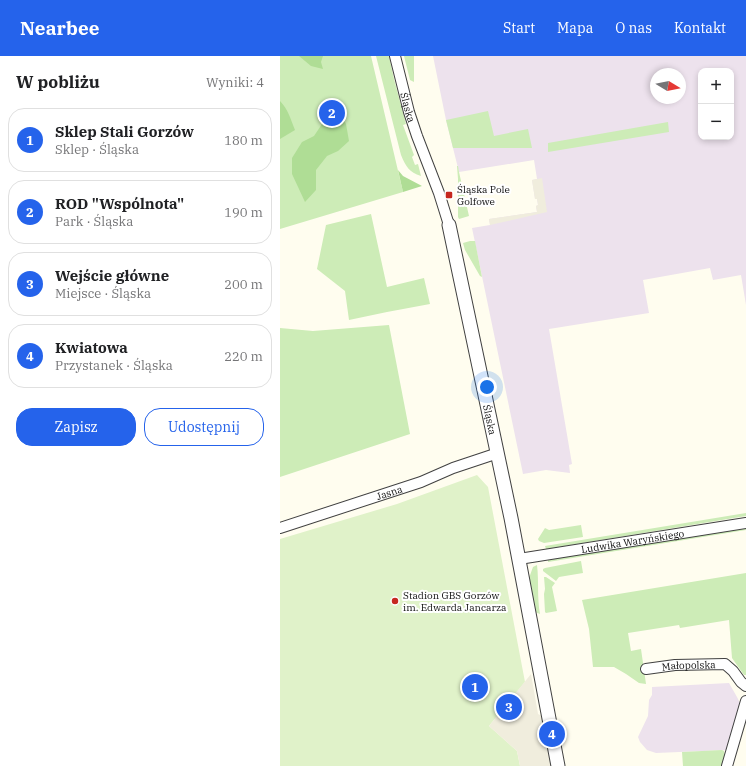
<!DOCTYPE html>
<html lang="pl">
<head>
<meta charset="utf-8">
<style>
	body { margin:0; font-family:"IBM Plex Serif",serif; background:#f6f6f6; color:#202124 }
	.controls { position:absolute; right:12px; top:12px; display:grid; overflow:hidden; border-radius:8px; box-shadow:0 2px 6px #0003 }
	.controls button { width:36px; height:36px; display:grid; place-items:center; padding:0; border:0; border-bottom:1px solid #e0e0e0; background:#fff; color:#202124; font:20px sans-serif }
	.compass { position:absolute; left:370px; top:12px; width:36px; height:36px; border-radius:50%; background:#fff; box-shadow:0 2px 6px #0003; rotate:100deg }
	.you { position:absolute; left:207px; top:331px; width:14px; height:14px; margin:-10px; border:3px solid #fff; border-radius:50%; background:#1a73e8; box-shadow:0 0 0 6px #1a73e833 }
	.badge { display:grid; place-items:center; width:26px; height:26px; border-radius:50%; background:#2563eb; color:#fff; font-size:13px; font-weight:700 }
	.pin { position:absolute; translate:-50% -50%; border:2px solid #fff; box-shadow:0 1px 4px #0006 }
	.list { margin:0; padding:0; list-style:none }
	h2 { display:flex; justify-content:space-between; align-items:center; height:52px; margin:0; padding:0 16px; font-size:17px }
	h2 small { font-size:13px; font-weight:400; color:#757577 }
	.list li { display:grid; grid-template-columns:26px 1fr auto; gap:12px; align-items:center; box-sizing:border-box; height:64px; margin:0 8px 8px; padding:0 8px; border:1px solid #e0e0e0; border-radius:16px }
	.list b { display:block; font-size:15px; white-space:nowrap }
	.list p { margin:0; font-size:13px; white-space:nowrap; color:#757577 }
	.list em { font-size:13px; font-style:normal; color:#757577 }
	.actions { display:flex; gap:8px; padding:12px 16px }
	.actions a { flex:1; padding:9px 0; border:1px solid #2563eb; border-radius:16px; text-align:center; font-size:14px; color:#2563eb }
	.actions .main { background:#2563eb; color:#fff }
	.map { position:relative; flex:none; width:466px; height:710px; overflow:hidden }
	header { display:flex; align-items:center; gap:24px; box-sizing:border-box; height:56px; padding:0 20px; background:#2563eb; color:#fff }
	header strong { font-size:19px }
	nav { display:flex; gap:22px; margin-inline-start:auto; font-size:14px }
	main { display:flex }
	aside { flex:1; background:#fff }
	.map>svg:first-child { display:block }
	.industrial { fill:#ede2ed; fill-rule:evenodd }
	.green { fill:#cdecb7 }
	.forest { fill:#afdd95 }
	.pitch { fill:#e0f2c9 }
	.plaza { fill:#f0eddd }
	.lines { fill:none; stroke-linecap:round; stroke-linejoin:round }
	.minor-casing { stroke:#414141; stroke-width:12 }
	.tertiary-casing { stroke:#414141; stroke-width:15 }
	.minor { stroke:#fff; stroke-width:10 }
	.tertiary { stroke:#fff; stroke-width:13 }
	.poi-dot { fill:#c6271f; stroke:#fff; stroke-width:1.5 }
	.labels { text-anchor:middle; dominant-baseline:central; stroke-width:4; stroke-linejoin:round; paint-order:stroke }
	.street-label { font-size:10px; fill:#0e0e0e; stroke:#fff }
	.poi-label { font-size:10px; fill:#0e0e0e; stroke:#fff; text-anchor:start }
</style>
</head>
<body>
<header>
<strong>Nearbee</strong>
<nav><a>Start</a><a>Mapa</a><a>O nas</a><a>Kontakt</a></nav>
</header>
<main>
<aside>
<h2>W pobliżu<small>Wyniki: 4</small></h2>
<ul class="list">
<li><span class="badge">1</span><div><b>Sklep Stali Gorzów</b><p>Sklep · Śląska</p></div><em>180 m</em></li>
<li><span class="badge">2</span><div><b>ROD &quot;Wspólnota&quot;</b><p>Park · Śląska</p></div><em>190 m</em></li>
<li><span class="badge">3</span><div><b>Wejście główne</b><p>Miejsce · Śląska</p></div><em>200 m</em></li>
<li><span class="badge">4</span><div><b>Kwiatowa</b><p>Przystanek · Śląska</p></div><em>220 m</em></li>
</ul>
<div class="actions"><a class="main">Zapisz</a><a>Udostępnij</a></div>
</aside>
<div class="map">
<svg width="466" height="710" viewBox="0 0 466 710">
	<rect width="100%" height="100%" fill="#fffdef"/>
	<!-- industrial -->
	<path class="industrial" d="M153 0H466V249L461 219 433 224 430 212 363 224 369 257 269 273 292 408 289 409 290 417 266 414 243 418 192 172 210 169 209 163 257 156 256 150 258 149 257 143H255L252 124 257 123 254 104 179 116 166 64ZM421 15H451V81H421ZM376 18H400V42H376Z
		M449 627 457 641 460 647 447 694 376 697 367 694 360 686 358 681 368 660 369 644 372 639V631Z"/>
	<!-- green -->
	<path class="green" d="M0 0H91L123 136 0 173Z
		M96 0H109L114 23 126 68 123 69 134 99 132 101 135 109 138 108 141 120C129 116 126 111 121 99Z
		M124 0H134V26L130 24Z
		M208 55 214 80 248 73 252 92H173L166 64Z
		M388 66 389 76 268 96V87Z
		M177 110H178L179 116 189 160 179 163 178 161V123Z
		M91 158 107 231 144 222 150 248 107 256 69 264 65 235 37 213 46 169Z
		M190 185H195L202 221 200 220 185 194 183 187Z
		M109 269 130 378 0 421V272L33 275Z
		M466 457V460L266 493 265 490Z
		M301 469 303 481 264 487 259 485 258 483 265 472 269 474Z
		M466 471V474L268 506V504Z
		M301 505 303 517 279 521 276 525 263 515V513L265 512Z
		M257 509C259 525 257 542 260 558L255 556 249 522 253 511Z
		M466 517V619H464L452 602 449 564 400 572 399 569 348 577 351 595 361 593 366 628 359 627 346 618 334 611H313L309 573 302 544Z
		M264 521H266L275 527 272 531 277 555 266 557 265 556 264 538 265 533Z
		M442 694 444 695 445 699 442 710H403L402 696Z"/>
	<!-- forest -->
	<path class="forest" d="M19 0H43L41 6 43 13 31 10Z
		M0 45C8 53 11 64 15 74L0 83Z
		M52 57 62 61 66 68 69 85 58 95 47 100 36 114V134L25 146 12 118V102L22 86 34 80 42 68Z
		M118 114 123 120 142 130 123 136Z"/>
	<!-- pitch -->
	<path class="pitch" d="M197 419 208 431 245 626 209 670 237 695 240 710H0V483L117 448Z"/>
	<!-- plaza -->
	<path class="plaza" d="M262 122 267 156 210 169 209 163 257 156 256 150 258 149 257 143H255L252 124Z
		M251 618 258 658 262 660 272 710H240L237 695 209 670Z"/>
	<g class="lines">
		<!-- minor casing -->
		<g class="minor-casing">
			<g id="minor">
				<path id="s1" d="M115 0 129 56 137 80 159 137 169 169"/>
				<path id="s2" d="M0 472 141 426 173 412 218 397"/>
				<path id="s3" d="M239 503 466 467"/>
				<path id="s4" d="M366 613 395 609 445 608 453 615 461 626 466 630"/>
				<path d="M447 710 466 645"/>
			</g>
		</g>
		<!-- tertiary casing -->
		<g class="tertiary-casing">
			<g id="tertiary">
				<path id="s5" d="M169 169 231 462 278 710"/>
			</g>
		</g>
		<!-- minor -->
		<use href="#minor" class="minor"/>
		<!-- tertiary -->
		<use href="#tertiary" class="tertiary"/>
	</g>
	<!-- markers -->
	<g class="poi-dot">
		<rect x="165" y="135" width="8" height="8" rx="2"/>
		<circle cx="115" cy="545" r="4"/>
	</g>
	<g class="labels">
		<!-- street labels -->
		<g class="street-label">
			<text stroke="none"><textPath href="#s1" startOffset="53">Śląska</textPath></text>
			<text stroke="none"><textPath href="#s5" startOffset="199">Śląska</textPath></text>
			<text stroke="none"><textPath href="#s2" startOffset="115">Jasna</textPath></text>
			<text stroke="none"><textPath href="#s3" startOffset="115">Ludwika Waryńskiego</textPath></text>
			<text stroke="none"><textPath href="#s4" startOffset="43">Małopolska</textPath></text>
		</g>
		<!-- poi labels -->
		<g class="poi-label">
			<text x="177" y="133">Śląska Pole<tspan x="177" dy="12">Golfowe</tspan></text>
			<text x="123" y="539">Stadion GBS Gorzów<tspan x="123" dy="12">im. Edwarda Jancarza</tspan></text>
		</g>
	</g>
</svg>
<div class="controls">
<button>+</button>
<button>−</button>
</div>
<svg class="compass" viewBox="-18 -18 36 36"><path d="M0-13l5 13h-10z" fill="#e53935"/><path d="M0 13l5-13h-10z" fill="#757577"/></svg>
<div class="you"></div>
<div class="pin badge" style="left:195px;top:631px">1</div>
<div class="pin badge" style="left:52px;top:57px">2</div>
<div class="pin badge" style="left:229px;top:651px">3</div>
<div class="pin badge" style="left:272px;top:678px">4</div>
</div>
</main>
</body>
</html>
